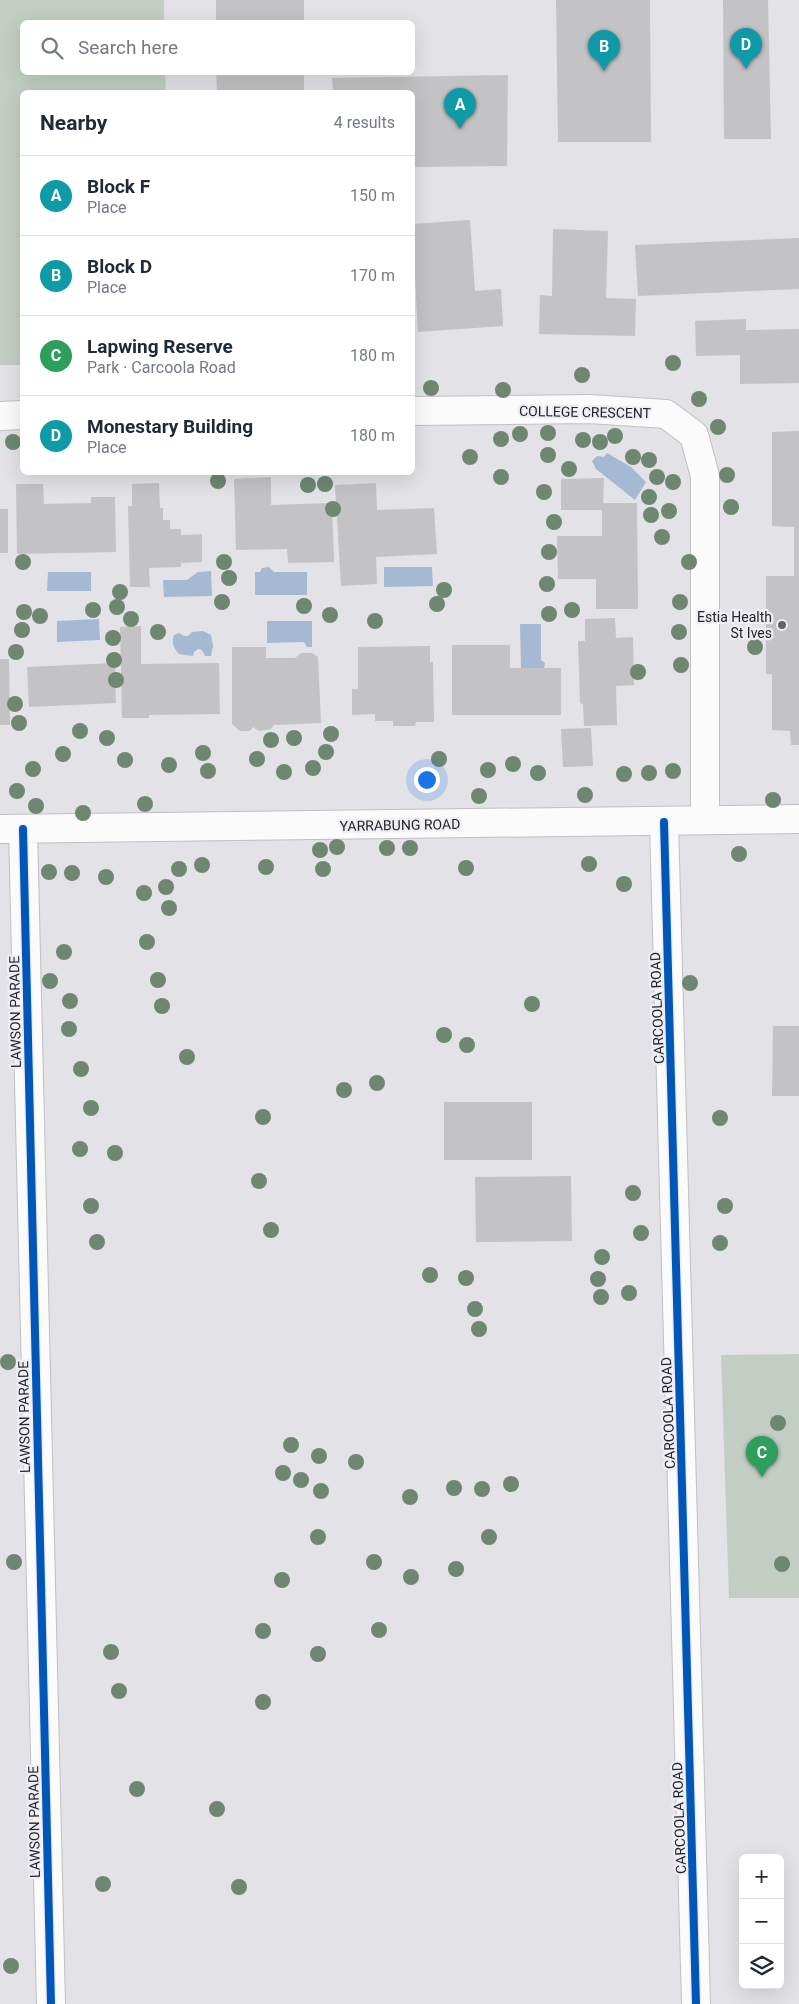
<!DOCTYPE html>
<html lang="en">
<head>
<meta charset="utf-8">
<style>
	body { margin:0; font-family:Roboto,sans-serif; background:#f6f6f7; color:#1f2937 }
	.controls { position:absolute; right:15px; bottom:15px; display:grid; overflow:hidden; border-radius:8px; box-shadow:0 5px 20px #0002 }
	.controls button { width:45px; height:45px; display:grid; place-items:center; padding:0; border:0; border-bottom:1px solid #e0e1e3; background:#fff; color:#1f2937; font:25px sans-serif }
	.you { position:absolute; left:426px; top:779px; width:18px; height:18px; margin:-12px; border:4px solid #fff; border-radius:50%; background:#1a73e8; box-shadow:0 0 0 8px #1a73e833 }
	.badge { display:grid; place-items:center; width:32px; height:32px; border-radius:50%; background:#0b8043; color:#fff; font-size:16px; font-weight:700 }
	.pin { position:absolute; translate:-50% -41px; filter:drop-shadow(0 1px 2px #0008) }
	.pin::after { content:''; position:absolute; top:26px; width:18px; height:15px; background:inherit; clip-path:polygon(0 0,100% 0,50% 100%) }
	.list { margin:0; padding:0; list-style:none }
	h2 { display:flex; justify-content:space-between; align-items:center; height:65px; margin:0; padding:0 20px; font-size:21px }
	h2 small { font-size:16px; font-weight:400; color:#747a83 }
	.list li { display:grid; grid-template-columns:32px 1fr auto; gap:15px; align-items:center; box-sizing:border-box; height:80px; padding:0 20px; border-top:1px solid #e0e1e3 }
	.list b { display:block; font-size:19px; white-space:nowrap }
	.list p { margin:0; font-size:16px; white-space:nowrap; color:#747a83 }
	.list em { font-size:16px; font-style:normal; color:#747a83 }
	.icon { flex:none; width:28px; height:28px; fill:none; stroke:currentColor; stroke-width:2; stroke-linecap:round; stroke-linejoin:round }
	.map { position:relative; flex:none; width:799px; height:2004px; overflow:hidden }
	.search { position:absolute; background:#fff; box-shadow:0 5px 20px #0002; left:20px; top:20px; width:395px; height:55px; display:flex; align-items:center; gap:12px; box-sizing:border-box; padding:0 18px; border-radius:8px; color:#747a83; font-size:19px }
	.panel { position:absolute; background:#fff; box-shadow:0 5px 20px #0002; left:20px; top:90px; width:395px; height:385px; border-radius:8px }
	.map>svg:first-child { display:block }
	.green { fill:#c2cec3 }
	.water { fill:#a6b9d3 }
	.building { fill:#c3c3c6 }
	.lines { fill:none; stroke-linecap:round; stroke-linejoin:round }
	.minor-casing { stroke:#c0c0c3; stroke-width:30 }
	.minor { stroke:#fbfbfb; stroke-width:28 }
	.cycleway-casing { stroke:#eeeef6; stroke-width:11 }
	.cycleway { stroke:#0057b8; stroke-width:8 }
	.tree { fill:#6d8770 }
	.poi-dot { fill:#66666a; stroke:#eeeef6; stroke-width:2 }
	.labels { text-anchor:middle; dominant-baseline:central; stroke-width:4.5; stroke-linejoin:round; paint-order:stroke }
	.street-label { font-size:14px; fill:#242427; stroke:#eeeef6 }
	.poi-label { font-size:14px; fill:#242427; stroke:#eeeef6; text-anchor:end }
</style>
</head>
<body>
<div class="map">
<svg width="799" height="2004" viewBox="0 0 799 2004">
	<rect width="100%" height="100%" fill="#e2e2e7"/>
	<!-- green -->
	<path class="green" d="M0 0H164V22H22V72L165 73 166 92H22V365H0Z
		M799 1354V1598H729L721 1355Z"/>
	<!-- water -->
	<path class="water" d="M607 453 631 467 646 482 635 500 596 469 592 461 597 456 604 457Z
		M269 567 274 572H307V595H255V572H260L262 568Z
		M384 567H432L433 586 384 587Z
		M211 571 212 596 164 597 163 580H187L198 572Z
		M48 572H91V591H47Z
		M99 619 100 640 57 642V621Z
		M267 621H312V647H307L304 642 267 643Z
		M520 624H541V660L545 663 544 668H521Z
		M203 631 211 635 213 646 211 656H205L202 650 198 649 194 652 193 656 179 654C174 648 171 643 174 635L179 633 184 636H188L192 632Z"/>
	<!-- building -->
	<path class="building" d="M216 0H304V22H216Z
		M556 0H650L651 142H558Z
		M723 0H768L771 139H724Z
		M216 72H304V92H217Z
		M508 75 507 166 412 167V92H333L332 78Z
		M470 220 475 291 501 289 503 326 418 332 412 224Z
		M553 229 608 231 606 298 636 299 635 336 539 334 540 295 552 296Z
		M799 238V289L638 296 635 245Z
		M746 319V330L799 329V383L740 384V355L696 356 695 321Z
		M799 431V745H791L790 731 772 730V674H766V576H794V527L772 526V432Z
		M271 477V505L332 503 334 562 288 563 287 549 236 550 234 479Z
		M604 478 603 503H637L638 609H596V579H558L557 536H602V510H561V479Z
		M159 483 160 508H163V520H170V529H181V535L202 534V562L181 563V567L149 568 150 587H130L128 506H132V484Z
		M376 483 377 510 434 508 437 554 376 557 377 584 341 586 335 485Z
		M16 484H43L44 504 91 503V497H115L116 552 17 554Z
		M0 509H8V553H0Z
		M615 618 616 638 633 637 634 685 616 686 617 725 584 726 583 704 580 703 578 641H585V619Z
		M141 626V664L219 663 220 714 149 715V718H122L120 627Z
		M452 645H510V668H561V715H452Z
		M430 646V662H433L434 722H416L415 726H393V721H375V714L352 715V689H358V647Z
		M232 647H266V658H295L301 653H312L318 657 321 723 274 725 271 729 259 731 253 727 250 731H240L232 724Z
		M0 659H9L10 725H0Z
		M115 663 116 703 29 707 27 667Z
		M591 728 593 766 563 767 561 729Z
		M773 1026H799V1096H772Z
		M444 1102H532V1160H444Z
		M571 1176 572 1241 476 1242 475 1177Z"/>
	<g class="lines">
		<!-- minor casing -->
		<g class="minor-casing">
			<path id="minor" d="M412 411 589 409 666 414 694 435 705 476V820
				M0 416 22 415
				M664 822 696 2004
				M0 829 799 819
				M23 829 51 2004"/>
		</g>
		<!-- minor -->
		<use href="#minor" class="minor"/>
		<!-- cycleway casing -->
		<g class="cycleway-casing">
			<path id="cycleway" d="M664 822 696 2004
				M23 829 51 2004"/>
		</g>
		<!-- cycleway -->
		<use href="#cycleway" class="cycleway"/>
	</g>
	<!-- trees -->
	<g class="tree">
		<circle cx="673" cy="363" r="8"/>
		<circle cx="582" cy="375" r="8"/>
		<circle cx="431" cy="388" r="8"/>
		<circle cx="503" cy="390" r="8"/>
		<circle cx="699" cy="399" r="8"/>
		<circle cx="718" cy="427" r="8"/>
		<circle cx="548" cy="433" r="8"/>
		<circle cx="520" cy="434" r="8"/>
		<circle cx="615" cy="436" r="8"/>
		<circle cx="501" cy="439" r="8"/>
		<circle cx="583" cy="440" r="8"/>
		<circle cx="13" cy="442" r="8"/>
		<circle cx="600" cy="442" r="8"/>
		<circle cx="548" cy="455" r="8"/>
		<circle cx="470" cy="457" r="8"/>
		<circle cx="633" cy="457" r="8"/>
		<circle cx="649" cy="460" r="8"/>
		<circle cx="569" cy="469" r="8"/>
		<circle cx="727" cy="475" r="8"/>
		<circle cx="501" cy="477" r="8"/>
		<circle cx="657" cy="477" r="8"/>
		<circle cx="218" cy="481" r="8"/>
		<circle cx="673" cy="482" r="8"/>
		<circle cx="325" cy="484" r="8"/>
		<circle cx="308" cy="485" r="8"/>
		<circle cx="544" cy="492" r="8"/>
		<circle cx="649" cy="497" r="8"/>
		<circle cx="731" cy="507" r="8"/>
		<circle cx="333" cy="509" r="8"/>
		<circle cx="669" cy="511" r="8"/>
		<circle cx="651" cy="515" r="8"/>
		<circle cx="554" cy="522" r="8"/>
		<circle cx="662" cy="537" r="8"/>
		<circle cx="549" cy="552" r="8"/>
		<circle cx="23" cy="562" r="8"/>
		<circle cx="224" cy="562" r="8"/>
		<circle cx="689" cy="562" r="8"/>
		<circle cx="229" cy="578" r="8"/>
		<circle cx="547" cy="584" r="8"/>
		<circle cx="444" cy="590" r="8"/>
		<circle cx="120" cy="592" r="8"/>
		<circle cx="222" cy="602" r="8"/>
		<circle cx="680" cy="602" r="8"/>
		<circle cx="437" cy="604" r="8"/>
		<circle cx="304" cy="606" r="8"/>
		<circle cx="117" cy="607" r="8"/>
		<circle cx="93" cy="610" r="8"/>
		<circle cx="572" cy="610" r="8"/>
		<circle cx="24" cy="612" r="8"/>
		<circle cx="549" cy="614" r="8"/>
		<circle cx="330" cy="615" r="8"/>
		<circle cx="40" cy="616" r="8"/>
		<circle cx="131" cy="619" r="8"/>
		<circle cx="375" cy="621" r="8"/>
		<circle cx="22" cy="630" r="8"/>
		<circle cx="158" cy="632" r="8"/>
		<circle cx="679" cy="632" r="8"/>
		<circle cx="113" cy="638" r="8"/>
		<circle cx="755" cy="647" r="8"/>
		<circle cx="16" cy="652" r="8"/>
		<circle cx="114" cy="660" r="8"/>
		<circle cx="681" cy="665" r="8"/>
		<circle cx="638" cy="672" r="8"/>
		<circle cx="116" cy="680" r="8"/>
		<circle cx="15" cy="704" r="8"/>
		<circle cx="19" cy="723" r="8"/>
		<circle cx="80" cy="731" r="8"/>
		<circle cx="331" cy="734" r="8"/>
		<circle cx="107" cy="738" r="8"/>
		<circle cx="294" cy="738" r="8"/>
		<circle cx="271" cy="740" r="8"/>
		<circle cx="326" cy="752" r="8"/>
		<circle cx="203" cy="753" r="8"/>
		<circle cx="63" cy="754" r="8"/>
		<circle cx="257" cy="759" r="8"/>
		<circle cx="439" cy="759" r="8"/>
		<circle cx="125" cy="760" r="8"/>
		<circle cx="513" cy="764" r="8"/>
		<circle cx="169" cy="765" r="8"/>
		<circle cx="313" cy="768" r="8"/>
		<circle cx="33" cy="769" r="8"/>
		<circle cx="488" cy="770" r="8"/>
		<circle cx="208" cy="771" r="8"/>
		<circle cx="673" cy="771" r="8"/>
		<circle cx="284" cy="772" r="8"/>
		<circle cx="538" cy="773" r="8"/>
		<circle cx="649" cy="773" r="8"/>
		<circle cx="624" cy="774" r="8"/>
		<circle cx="17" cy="791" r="8"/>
		<circle cx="585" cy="795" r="8"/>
		<circle cx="479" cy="796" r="8"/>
		<circle cx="773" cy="800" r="8"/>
		<circle cx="145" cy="804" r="8"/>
		<circle cx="36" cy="806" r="8"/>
		<circle cx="83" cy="813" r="8"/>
		<circle cx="337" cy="847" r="8"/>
		<circle cx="387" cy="848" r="8"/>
		<circle cx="410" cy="848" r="8"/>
		<circle cx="320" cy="850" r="8"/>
		<circle cx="739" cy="854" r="8"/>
		<circle cx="589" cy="864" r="8"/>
		<circle cx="202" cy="865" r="8"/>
		<circle cx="266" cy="867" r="8"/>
		<circle cx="466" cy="868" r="8"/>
		<circle cx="179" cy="869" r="8"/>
		<circle cx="323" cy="869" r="8"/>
		<circle cx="49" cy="872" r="8"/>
		<circle cx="72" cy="873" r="8"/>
		<circle cx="106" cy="877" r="8"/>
		<circle cx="624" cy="884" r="8"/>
		<circle cx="166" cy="887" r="8"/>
		<circle cx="144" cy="893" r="8"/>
		<circle cx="169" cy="908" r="8"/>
		<circle cx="147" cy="942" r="8"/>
		<circle cx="64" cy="952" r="8"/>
		<circle cx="158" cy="980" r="8"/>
		<circle cx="50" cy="981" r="8"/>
		<circle cx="690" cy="983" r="8"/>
		<circle cx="70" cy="1001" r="8"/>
		<circle cx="532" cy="1004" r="8"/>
		<circle cx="162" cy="1006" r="8"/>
		<circle cx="69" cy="1029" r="8"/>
		<circle cx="444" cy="1035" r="8"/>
		<circle cx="467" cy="1045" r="8"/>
		<circle cx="187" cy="1057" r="8"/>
		<circle cx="81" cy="1069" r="8"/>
		<circle cx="377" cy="1083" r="8"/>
		<circle cx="344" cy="1090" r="8"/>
		<circle cx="91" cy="1108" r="8"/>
		<circle cx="263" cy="1117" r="8"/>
		<circle cx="720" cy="1118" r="8"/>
		<circle cx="80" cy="1149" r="8"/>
		<circle cx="115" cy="1153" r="8"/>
		<circle cx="259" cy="1181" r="8"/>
		<circle cx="633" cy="1193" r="8"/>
		<circle cx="91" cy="1206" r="8"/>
		<circle cx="725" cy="1206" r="8"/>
		<circle cx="271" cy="1230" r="8"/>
		<circle cx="641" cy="1233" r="8"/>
		<circle cx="97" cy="1242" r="8"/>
		<circle cx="720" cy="1243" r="8"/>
		<circle cx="602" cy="1257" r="8"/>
		<circle cx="430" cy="1275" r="8"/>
		<circle cx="466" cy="1278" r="8"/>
		<circle cx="598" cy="1279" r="8"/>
		<circle cx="629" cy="1293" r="8"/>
		<circle cx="601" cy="1297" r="8"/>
		<circle cx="475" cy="1309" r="8"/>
		<circle cx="479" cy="1329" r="8"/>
		<circle cx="8" cy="1362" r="8"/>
		<circle cx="778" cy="1423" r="8"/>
		<circle cx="291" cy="1445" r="8"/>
		<circle cx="319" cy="1456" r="8"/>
		<circle cx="356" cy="1462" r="8"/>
		<circle cx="283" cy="1473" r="8"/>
		<circle cx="301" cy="1480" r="8"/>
		<circle cx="511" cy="1484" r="8"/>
		<circle cx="454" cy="1488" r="8"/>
		<circle cx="482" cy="1489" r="8"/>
		<circle cx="321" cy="1491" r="8"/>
		<circle cx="410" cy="1497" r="8"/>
		<circle cx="318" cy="1537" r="8"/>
		<circle cx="489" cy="1537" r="8"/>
		<circle cx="14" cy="1562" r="8"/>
		<circle cx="374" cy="1562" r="8"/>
		<circle cx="782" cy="1564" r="8"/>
		<circle cx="456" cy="1569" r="8"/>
		<circle cx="411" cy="1577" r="8"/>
		<circle cx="282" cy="1580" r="8"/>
		<circle cx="379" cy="1630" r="8"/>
		<circle cx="263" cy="1631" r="8"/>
		<circle cx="111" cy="1652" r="8"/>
		<circle cx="318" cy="1654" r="8"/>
		<circle cx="119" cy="1691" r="8"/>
		<circle cx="263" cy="1702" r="8"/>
		<circle cx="137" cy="1789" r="8"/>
		<circle cx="217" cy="1809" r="8"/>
		<circle cx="103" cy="1884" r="8"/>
		<circle cx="239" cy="1887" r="8"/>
		<circle cx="11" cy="1966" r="8"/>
	</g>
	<!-- markers -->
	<circle class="poi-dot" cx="782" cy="625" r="5"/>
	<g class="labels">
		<!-- street labels -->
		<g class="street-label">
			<text transform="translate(585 412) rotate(1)">COLLEGE CRESCENT</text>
			<text transform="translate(400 825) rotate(-1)">YARRABUNG ROAD</text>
			<text transform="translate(657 1008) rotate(-92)">CARCOOLA ROAD</text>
			<text transform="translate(15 1012) rotate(-91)">LAWSON PARADE</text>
			<text transform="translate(668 1413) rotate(-92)">CARCOOLA ROAD</text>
			<text transform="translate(24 1417) rotate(-91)">LAWSON PARADE</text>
			<text transform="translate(679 1818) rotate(-92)">CARCOOLA ROAD</text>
			<text transform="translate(34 1822) rotate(-91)">LAWSON PARADE</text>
		</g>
		<!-- poi labels -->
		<g class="poi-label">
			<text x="772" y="617">Estia Health<tspan x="772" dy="16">St Ives</tspan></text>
		</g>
	</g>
</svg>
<div class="controls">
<button>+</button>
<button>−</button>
<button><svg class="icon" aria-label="layers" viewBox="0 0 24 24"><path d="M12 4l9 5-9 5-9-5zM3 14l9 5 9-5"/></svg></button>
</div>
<div class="you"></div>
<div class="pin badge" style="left:460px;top:129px;background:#0f9aa8">A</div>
<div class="pin badge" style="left:604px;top:71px;background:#0f9aa8">B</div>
<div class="pin badge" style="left:762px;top:1477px;background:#2e9e5b">C</div>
<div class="pin badge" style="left:746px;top:69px;background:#0f9aa8">D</div>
<div class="search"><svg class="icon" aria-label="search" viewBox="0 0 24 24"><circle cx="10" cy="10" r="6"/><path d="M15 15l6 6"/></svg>Search here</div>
<section class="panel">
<h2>Nearby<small>4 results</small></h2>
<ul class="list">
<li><span class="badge" style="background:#0f9aa8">A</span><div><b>Block F</b><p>Place</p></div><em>150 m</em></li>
<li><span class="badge" style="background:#0f9aa8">B</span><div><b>Block D</b><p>Place</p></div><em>170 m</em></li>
<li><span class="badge" style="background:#2e9e5b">C</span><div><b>Lapwing Reserve</b><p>Park · Carcoola Road</p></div><em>180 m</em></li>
<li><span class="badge" style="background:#0f9aa8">D</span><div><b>Monestary Building</b><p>Place</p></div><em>180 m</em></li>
</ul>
</section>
</div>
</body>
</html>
